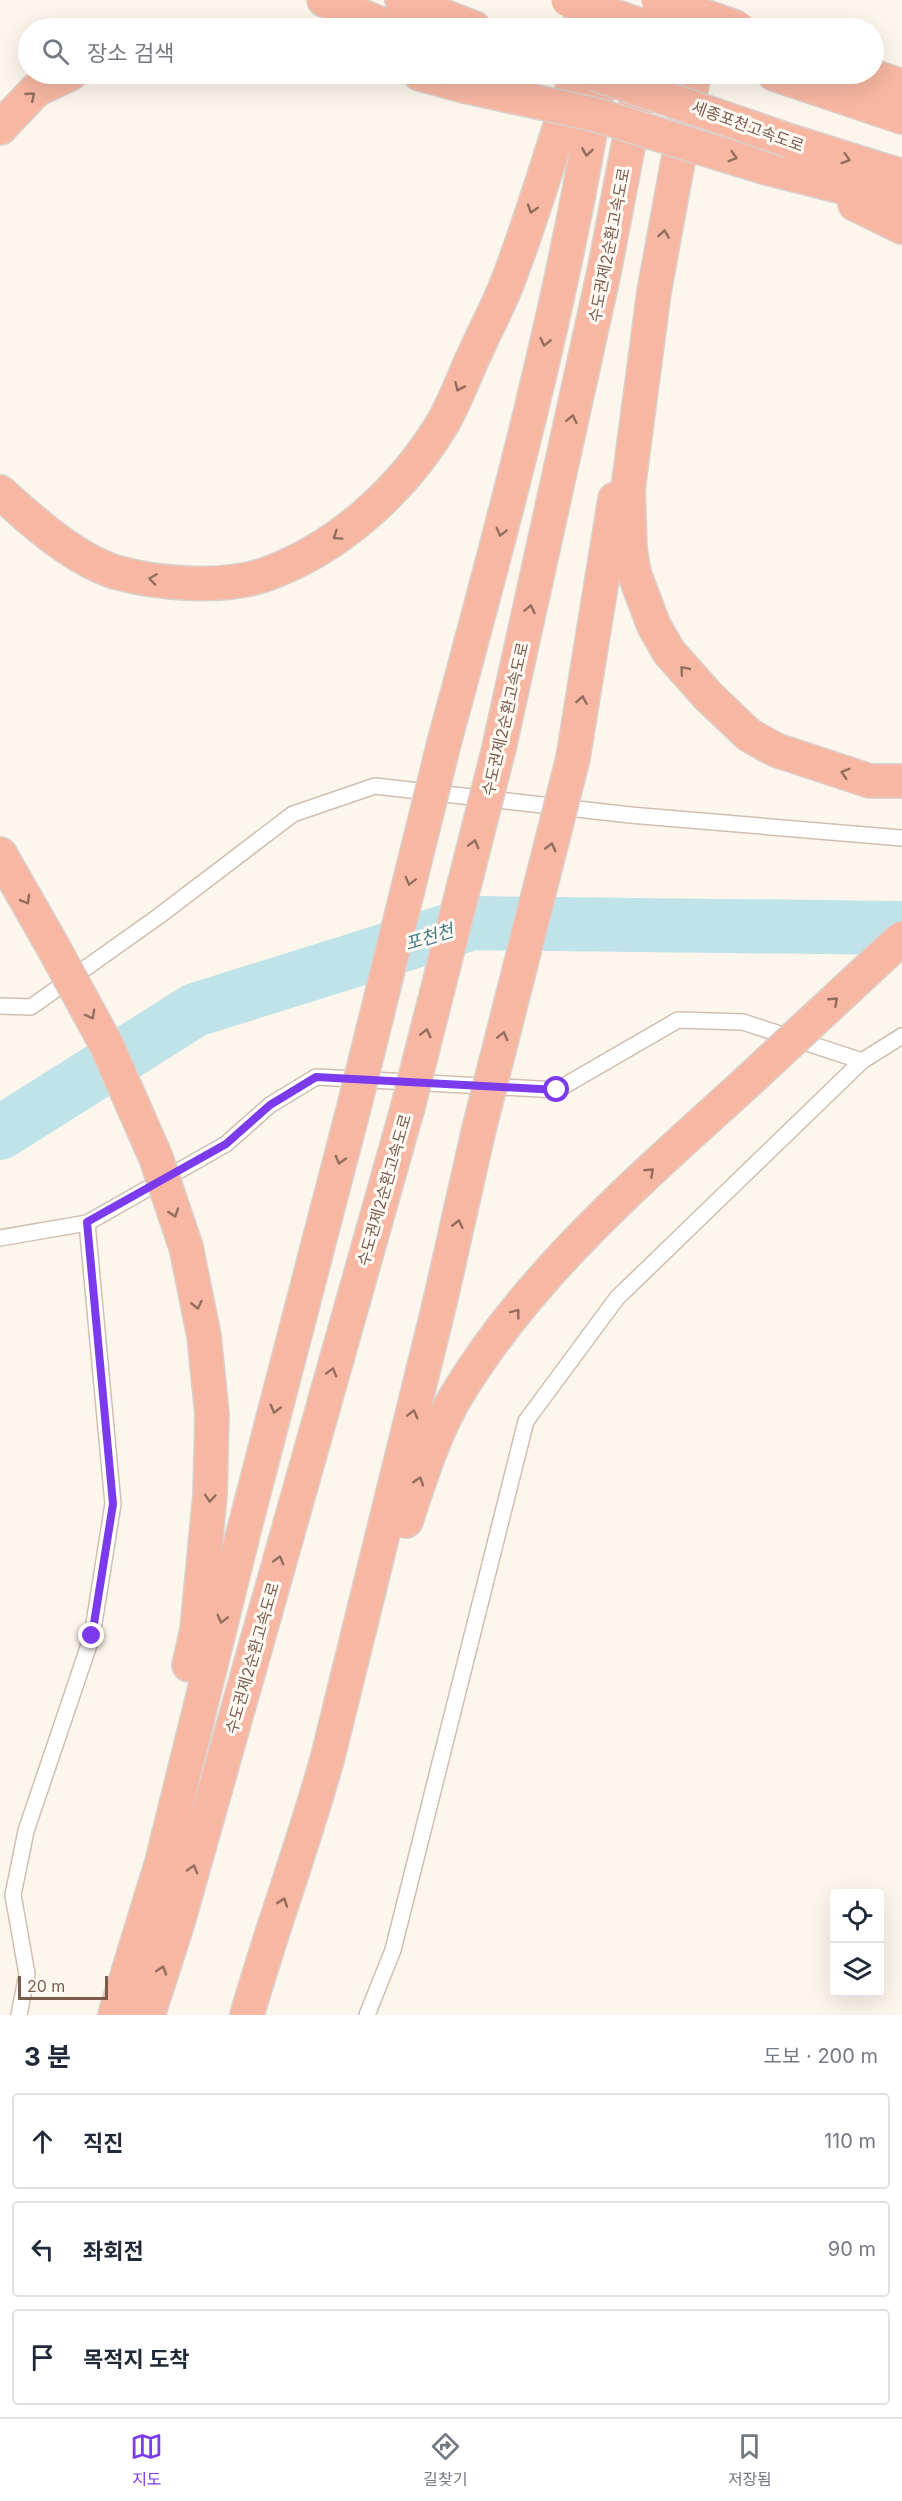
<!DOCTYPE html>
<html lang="ko">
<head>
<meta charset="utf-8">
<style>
	body { margin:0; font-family:Inter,"Noto Sans KR",sans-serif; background:#f6f6f7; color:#1f2937 }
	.controls { position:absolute; right:18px; bottom:18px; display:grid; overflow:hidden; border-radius:6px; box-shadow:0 6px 24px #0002 }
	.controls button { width:54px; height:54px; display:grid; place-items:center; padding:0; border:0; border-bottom:2px solid #e0e1e3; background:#fff; color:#1f2937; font:30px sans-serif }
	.scale { position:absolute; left:18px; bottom:15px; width:90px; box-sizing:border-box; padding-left:6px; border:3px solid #7a5c4d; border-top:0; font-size:16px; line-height:21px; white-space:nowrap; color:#7a5c4d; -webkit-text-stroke:4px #fffaf3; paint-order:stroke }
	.stop { position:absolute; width:18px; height:18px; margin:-14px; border:4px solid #7c3aed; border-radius:50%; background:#fff }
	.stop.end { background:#7c3aed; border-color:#fff; box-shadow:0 2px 6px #0008 }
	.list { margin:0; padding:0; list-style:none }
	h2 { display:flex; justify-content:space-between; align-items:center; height:78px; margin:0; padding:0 24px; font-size:26px }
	h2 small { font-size:20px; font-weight:400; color:#747a83 }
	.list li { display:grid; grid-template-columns:39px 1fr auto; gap:18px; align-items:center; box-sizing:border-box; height:96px; margin:0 12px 12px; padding:0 12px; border:2px solid #e0e1e3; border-radius:6px }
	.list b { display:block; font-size:22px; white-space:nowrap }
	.list em { font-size:20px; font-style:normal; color:#747a83 }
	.icon { flex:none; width:33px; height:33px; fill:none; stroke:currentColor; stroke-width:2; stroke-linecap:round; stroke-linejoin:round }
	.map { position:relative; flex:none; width:902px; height:2015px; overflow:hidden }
	.search { position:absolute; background:#fff; box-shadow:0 6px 24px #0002; left:18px; right:18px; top:18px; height:66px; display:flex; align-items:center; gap:15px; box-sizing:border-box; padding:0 21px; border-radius:33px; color:#747a83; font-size:22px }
	.sheet { height:402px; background:#fff }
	nav { display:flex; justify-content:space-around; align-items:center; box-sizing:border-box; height:84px; border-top:2px solid #e0e1e3; background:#fff; font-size:16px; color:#747a83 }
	nav a { display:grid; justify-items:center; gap:3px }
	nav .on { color:#7c3aed }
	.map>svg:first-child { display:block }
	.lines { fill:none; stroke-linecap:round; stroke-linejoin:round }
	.river { stroke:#bfe3e8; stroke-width:54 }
	.service-casing { stroke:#d1beb0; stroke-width:18 }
	.motorway-casing { stroke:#dad1cd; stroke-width:36 }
	.service { stroke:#fff; stroke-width:15 }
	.motorway { stroke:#f7b7a3; stroke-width:33 }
	.motorway-bridge-casing { stroke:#dad1cd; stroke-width:36; stroke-linecap:butt }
	.motorway-bridge { stroke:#f7b7a3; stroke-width:33 }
	.oneway { stroke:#936e5e }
	.route { stroke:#7c3aed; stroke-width:8 }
	.labels { text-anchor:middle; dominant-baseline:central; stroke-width:6; stroke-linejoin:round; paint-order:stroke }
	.street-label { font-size:16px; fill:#7a5c4d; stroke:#fffaf3 }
	.water-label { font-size:18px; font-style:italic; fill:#437c86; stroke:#fffaf3 }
</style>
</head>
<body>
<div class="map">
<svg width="902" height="2015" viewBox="0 0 902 2015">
	<rect width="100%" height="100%" fill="#fdf6ec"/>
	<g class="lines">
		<!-- river -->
		<path class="river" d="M0 1133 195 1010 473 923 902 928"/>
		<!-- service casing -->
		<g class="service-casing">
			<path id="service" d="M0 1006 31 1007 159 916 293 814 375 786 630 815 902 838
				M0 1238 87 1223 226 1144 270 1105 316 1077 557 1090 678 1020 743 1022 862 1061
				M19 2015 27 1974 13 1895 26 1831 92 1636 113 1504 87 1223
				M367 2015 393 1950 526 1421 617 1298 862 1061 902 1036"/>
		</g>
		<!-- motorway casing -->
		<g class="motorway-casing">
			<path id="motorway" d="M324 0 390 28
				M402 0 474 28
				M420 74 464 86
				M694 74 654 292 628 489 630 549 634 573 654 626 669 652 708 696 749 735 776 750 870 781H902
				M774 74 902 117
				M866 74 902 86
				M0 128 36 90 70 74
				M790 141 902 176
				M698 147 767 168 902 202
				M855 204 902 227
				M0 492C31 520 74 559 115 572 157 584 222 589 264 575 338 549 404 489 444 421 456 399 465 374 476 351 486 328 499 305 508 281 534 213 554 143 577 74
				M444 743C504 522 564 300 600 74
				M499 748 604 272 642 74
				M573 758 615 499
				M0 854 52 945
				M186 1247 204 1336 212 1414 210 1495 197 1630 189 1665
				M406 1521C420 1479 433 1436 455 1398 528 1275 641 1179 745 1084
				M115 2015 162 1862 243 1534 355 1103
				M148 2015 177 1925 407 1110
				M247 2015C272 1928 304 1843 328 1756L440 1302 478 1133"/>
		</g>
		<!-- service -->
		<use href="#service" class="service"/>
		<!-- motorway -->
		<use href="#motorway" class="motorway"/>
		<!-- motorway-bridge casing -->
		<g class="motorway-bridge-casing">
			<path id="motorway-bridge" d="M568 0 648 28
				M658 0 738 28
				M595 74 790 141
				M464 86 597 115 698 147
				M52 945 106 1044 156 1158 186 1247
				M745 1084 902 938
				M355 1103 444 743
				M407 1110 499 748
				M478 1133 573 758"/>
		</g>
		<!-- motorway-bridge -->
		<use href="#motorway-bridge" class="motorway-bridge"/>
	</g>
	<!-- one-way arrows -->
	<defs><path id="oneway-chevron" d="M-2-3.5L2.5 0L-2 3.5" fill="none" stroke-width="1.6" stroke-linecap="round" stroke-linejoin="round" transform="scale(1.5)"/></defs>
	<g class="oneway">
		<use href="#oneway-chevron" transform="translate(31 96) rotate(-41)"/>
		<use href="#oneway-chevron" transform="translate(587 152) rotate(99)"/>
		<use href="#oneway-chevron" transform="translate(733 157) rotate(17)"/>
		<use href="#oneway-chevron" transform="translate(846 159) rotate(17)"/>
		<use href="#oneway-chevron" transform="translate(532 209) rotate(108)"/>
		<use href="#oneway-chevron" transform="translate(664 234) rotate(-81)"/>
		<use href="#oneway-chevron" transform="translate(545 342) rotate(103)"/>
		<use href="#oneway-chevron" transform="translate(459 387) rotate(114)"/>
		<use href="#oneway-chevron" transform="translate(572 419) rotate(-78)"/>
		<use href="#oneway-chevron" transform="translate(501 532) rotate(104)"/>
		<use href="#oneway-chevron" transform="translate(337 536) rotate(146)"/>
		<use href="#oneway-chevron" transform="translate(153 579) rotate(-172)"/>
		<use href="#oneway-chevron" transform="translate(530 609) rotate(-78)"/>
		<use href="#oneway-chevron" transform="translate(684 670) rotate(-130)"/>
		<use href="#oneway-chevron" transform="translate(582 700) rotate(-81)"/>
		<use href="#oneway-chevron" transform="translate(845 773) rotate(-163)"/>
		<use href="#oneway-chevron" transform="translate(474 844) rotate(-75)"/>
		<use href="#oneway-chevron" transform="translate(551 847) rotate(-76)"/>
		<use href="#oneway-chevron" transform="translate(410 881) rotate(104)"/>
		<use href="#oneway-chevron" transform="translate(26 900) rotate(60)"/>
		<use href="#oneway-chevron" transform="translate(834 1001) rotate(-43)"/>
		<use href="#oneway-chevron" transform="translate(91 1015) rotate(61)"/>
		<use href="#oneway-chevron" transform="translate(426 1033) rotate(-76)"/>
		<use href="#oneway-chevron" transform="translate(503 1036) rotate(-76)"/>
		<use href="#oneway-chevron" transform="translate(340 1160) rotate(105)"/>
		<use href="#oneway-chevron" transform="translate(650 1172) rotate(-43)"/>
		<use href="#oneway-chevron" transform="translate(174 1213) rotate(72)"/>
		<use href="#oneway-chevron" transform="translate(458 1224) rotate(-77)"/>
		<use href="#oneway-chevron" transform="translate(197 1305) rotate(78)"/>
		<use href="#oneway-chevron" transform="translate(516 1313) rotate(-52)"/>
		<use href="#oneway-chevron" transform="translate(332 1372) rotate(-74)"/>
		<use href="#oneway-chevron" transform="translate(275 1409) rotate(105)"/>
		<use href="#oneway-chevron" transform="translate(413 1414) rotate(-76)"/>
		<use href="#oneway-chevron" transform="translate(419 1481) rotate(-72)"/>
		<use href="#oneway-chevron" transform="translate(210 1498) rotate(94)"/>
		<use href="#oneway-chevron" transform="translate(279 1560) rotate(-74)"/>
		<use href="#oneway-chevron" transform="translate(222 1619) rotate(104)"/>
		<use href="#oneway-chevron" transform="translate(193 1869) rotate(-74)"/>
		<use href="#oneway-chevron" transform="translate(283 1902) rotate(-71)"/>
		<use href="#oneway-chevron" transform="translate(162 1970) rotate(-72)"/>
	</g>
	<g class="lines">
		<!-- route -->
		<path class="route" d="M92 1636 113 1504 87 1222 226 1144 270 1105 316 1077 557 1090"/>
	</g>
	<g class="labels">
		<!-- street labels -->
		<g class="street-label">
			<text transform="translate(748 126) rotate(20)">세종포천고속도로</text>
			<text transform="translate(609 245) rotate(-79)">수도권제2순환고속도로</text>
			<text transform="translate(505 719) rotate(-77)">수도권제2순환고속도로</text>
			<text transform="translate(384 1190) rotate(-74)">수도권제2순환고속도로</text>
			<text transform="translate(252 1658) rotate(-74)">수도권제2순환고속도로</text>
		</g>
		<!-- water labels -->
		<g class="water-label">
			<text transform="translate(429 937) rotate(-17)">포천천</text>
		</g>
	</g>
</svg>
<div class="controls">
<button><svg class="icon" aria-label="locate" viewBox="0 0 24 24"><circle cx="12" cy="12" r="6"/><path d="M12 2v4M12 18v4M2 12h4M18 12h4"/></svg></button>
<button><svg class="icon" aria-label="layers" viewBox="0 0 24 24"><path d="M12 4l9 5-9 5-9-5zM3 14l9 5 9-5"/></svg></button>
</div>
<div class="scale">20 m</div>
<div class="stop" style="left:557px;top:1090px"></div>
<div class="stop end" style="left:92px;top:1636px"></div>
<div class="search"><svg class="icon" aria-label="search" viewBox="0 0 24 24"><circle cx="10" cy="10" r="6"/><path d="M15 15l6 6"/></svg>장소 검색</div>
</div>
<section class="sheet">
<h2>3 분<small>도보 · 200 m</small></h2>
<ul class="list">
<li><svg class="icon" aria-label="ahead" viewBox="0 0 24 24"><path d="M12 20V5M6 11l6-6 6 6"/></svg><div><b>직진</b></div><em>110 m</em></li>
<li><svg class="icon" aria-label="left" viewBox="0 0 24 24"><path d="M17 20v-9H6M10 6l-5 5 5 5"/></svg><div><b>좌회전</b></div><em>90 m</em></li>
<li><svg class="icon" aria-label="arrive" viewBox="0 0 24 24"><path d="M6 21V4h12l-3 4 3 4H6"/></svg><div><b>목적지 도착</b></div></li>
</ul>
</section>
<nav>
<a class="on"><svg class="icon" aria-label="map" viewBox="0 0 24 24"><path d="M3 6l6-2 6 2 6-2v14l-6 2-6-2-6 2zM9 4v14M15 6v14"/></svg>지도</a>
<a><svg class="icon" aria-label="directions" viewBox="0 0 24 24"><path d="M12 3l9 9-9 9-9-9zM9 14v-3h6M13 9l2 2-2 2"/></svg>길찾기</a>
<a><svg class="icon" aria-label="saved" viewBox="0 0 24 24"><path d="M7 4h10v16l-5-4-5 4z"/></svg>저장됨</a>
</nav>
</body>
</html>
